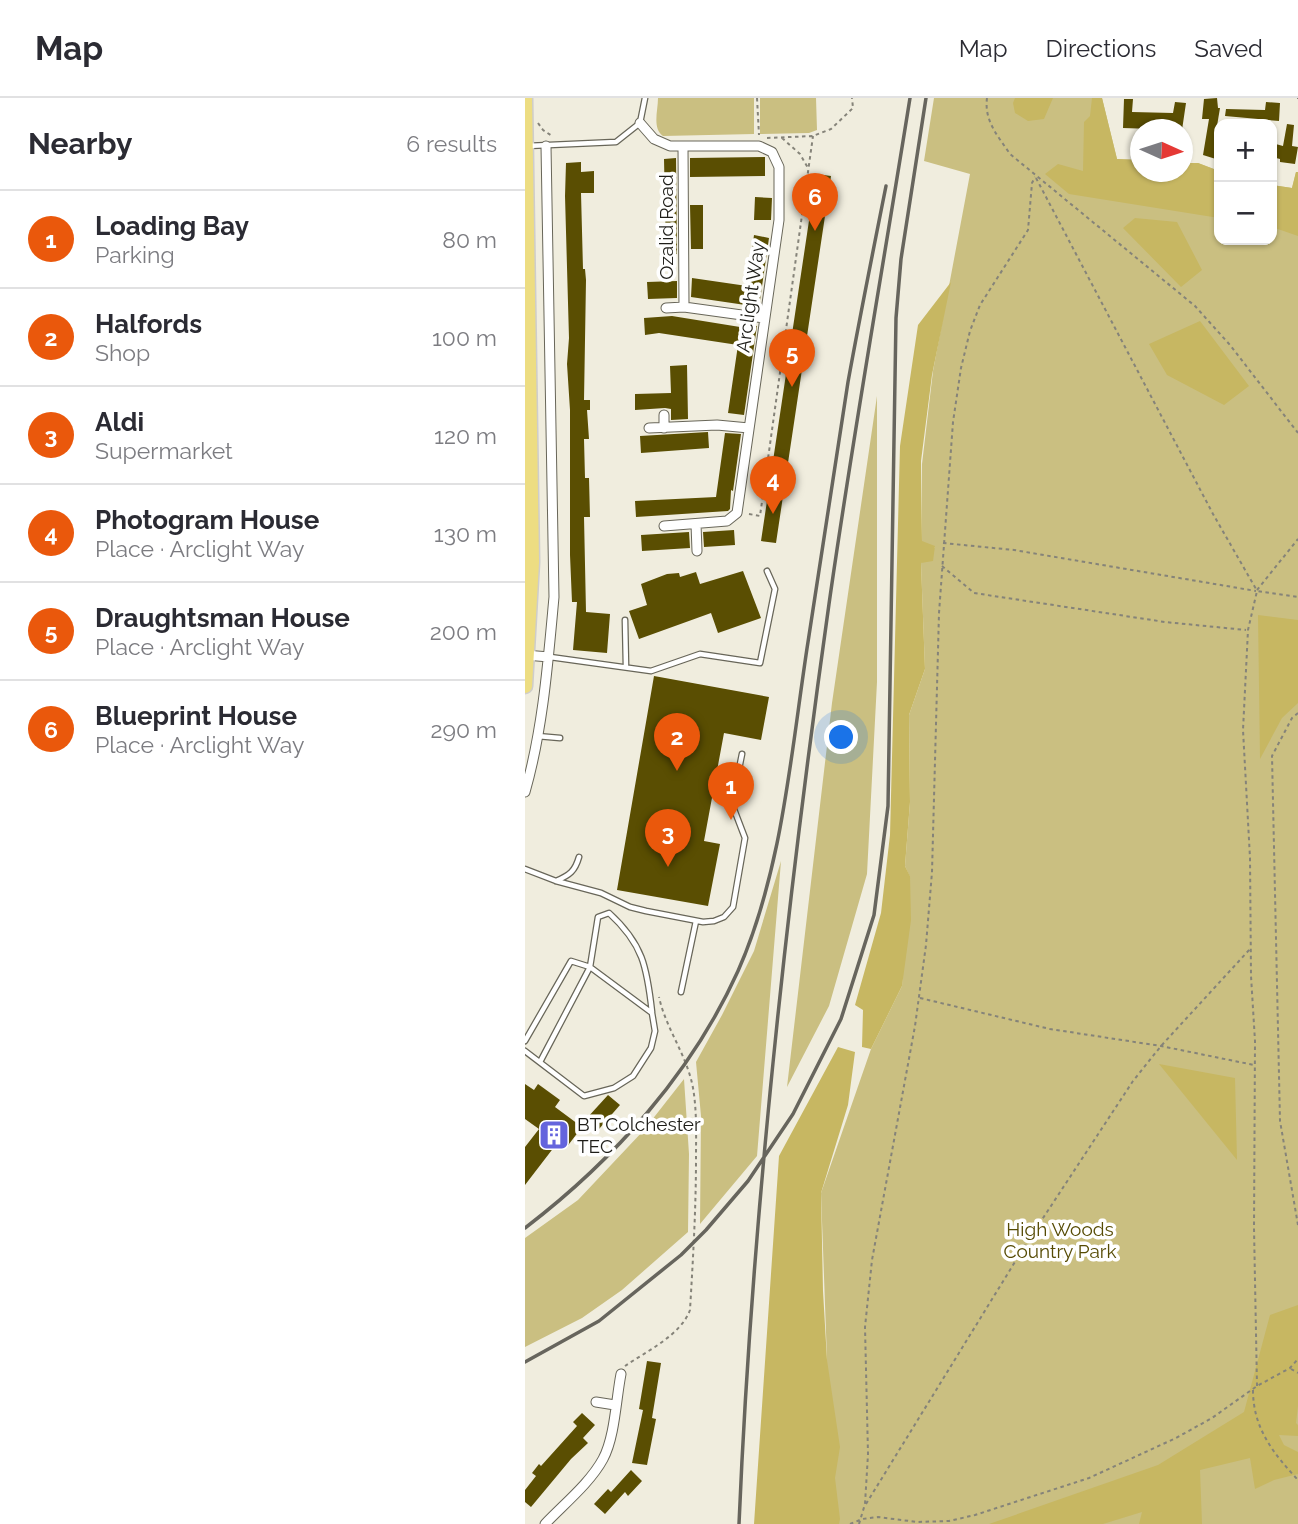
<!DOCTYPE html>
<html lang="en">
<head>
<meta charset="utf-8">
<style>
	body { margin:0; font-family:Raleway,sans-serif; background:#f7f7f7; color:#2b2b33 }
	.controls { position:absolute; right:21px; top:21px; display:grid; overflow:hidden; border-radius:14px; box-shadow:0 2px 5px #0004 }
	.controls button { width:63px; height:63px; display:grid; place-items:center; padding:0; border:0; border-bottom:2px solid #e1e1e2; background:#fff; color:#2b2b33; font:35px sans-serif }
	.compass { position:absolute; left:605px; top:21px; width:63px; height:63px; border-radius:50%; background:#fff; box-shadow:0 2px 5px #0004; rotate:93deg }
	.you { position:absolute; left:317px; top:640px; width:24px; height:24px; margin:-18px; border:5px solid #fff; border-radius:50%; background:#1a73e8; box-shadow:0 0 0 10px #1a73e833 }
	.badge { display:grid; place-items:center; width:46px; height:46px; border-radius:50%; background:#ea580c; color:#fff; font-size:23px; font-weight:700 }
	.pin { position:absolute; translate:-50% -58px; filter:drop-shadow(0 2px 4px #0008) }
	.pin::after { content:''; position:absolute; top:37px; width:24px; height:21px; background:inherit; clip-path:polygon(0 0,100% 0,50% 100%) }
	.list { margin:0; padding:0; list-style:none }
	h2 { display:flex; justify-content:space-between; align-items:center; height:91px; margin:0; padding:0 28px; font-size:30px }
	h2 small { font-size:23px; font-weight:400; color:#7c7c81 }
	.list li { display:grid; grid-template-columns:46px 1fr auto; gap:21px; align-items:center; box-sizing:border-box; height:98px; padding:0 28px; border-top:2px solid #e1e1e2 }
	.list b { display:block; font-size:26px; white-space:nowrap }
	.list p { margin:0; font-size:23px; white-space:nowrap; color:#7c7c81 }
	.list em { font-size:23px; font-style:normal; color:#7c7c81 }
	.map { position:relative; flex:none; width:773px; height:1426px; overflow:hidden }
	header { display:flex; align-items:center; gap:42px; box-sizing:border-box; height:98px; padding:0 35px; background:#fff; border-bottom:2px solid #e1e1e2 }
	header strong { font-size:33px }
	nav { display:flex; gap:38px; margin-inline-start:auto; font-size:24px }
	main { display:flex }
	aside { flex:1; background:#fff }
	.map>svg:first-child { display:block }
	.green { fill:#cabf81 }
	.forest { fill:#c7b762 }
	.building { fill:#5a4e02 }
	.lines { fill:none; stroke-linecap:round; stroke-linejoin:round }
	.lane-casing { stroke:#686659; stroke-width:7 }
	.street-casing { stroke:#686659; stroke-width:11 }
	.primary-casing { stroke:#cecdcc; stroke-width:17 }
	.path { stroke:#858379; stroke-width:2; stroke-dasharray:3.5 3.5; stroke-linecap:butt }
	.lane { stroke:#fff; stroke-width:4.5 }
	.street { stroke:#fff; stroke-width:9 }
	.primary { stroke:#eddd82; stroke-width:14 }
	.rail { stroke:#67655d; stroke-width:3.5 }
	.labels { text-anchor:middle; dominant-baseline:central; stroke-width:7; stroke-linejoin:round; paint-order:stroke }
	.street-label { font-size:19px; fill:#1e1d18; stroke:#fff }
	.poi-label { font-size:19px; fill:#1e1d18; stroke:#fff; text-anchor:start }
	.park-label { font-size:19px; fill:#564b04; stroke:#fff }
</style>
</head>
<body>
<header>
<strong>Map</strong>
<nav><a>Map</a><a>Directions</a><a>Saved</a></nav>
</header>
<main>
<aside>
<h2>Nearby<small>6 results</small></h2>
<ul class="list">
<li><span class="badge">1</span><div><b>Loading Bay</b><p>Parking</p></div><em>80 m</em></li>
<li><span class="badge">2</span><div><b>Halfords</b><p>Shop</p></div><em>100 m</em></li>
<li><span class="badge">3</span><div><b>Aldi</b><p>Supermarket</p></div><em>120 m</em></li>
<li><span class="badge">4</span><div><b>Photogram House</b><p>Place · Arclight Way</p></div><em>130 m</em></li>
<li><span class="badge">5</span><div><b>Draughtsman House</b><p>Place · Arclight Way</p></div><em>200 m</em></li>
<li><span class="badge">6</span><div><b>Blueprint House</b><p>Place · Arclight Way</p></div><em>290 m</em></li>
</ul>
</aside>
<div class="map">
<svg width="773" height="1426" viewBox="0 0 773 1426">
	<rect width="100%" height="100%" fill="#f0edde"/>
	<!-- green -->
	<path class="green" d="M133 0H229V36L138 38C127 30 133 13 133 0Z
		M235 0H291L292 32 284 35 235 36Z
		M409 0H577L592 61 615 62V74H657L658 65H673L694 73V142H747V87L767 90 771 74H773V1426H264L302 1262 296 1095 346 951 377 888 385 779 380 768 385 704 384 617 400 571 396 465 410 449 397 444V366L408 273 445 76 399 63Z
		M352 298V584L342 776 304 908 262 989 307 605Z
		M256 763 232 1058 175 1126 176 1018 171 964 197 917 229 853Z
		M159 981 164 1056 163 1134 97 1192 57 1220 0 1249V1140L53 1102 119 1032Z"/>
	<!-- forest -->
	<path class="forest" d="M490 0H528L519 21 503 23 490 15 488 5Z
		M567 0H577L592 61 615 62V74H657L658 65H673L694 73V120L544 96 520 76 533 66 558 73 559 24 565 18Z
		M771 74H773V138L747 129V87L767 90Z
		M610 120 652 124 677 172 656 189 598 130Z
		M426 184 407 277 396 363 397 443 410 448 408 463 396 465 400 571 384 617 385 704 380 768 385 778 386 822 377 888 346 951 337 949 338 912 330 907 356 815 365 737 375 348 393 227Z
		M675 223 724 288 699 307 642 277 624 246Z
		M733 517 773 522V605L757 620 735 661Z
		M313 949 330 954 323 1007 296 1095 298 1193 302 1262 315 1349 310 1380 315 1421 314 1426H229L254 1058Z
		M634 966 710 980 712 1062Z
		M773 1207V1308L771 1325 773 1327V1338L754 1337 759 1347 773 1354V1376L749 1382 730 1391 725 1360 675 1372 677 1426H614L617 1414 578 1426H464L633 1367 719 1314 745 1217Z"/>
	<!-- building -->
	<path class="building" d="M692 0 693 10H695L692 28H694V62L678 57 684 21H677L679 1Z
		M599 1H608L607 14 648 15 650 4 661 5 657 32 598 30Z
		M741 4 755 5 754 23 700 18 701 11 740 12Z
		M762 26 769 27 767 48 773 49 770 66 755 64V61L747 59V45L758 48Z
		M240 59V78L165 79V60Z
		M151 60 152 156H141L139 61Z
		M56 64V74L69 73V95H56L58 171H60L61 182 59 302H65V312H62L64 341H59L60 380H64L65 419H59L61 514 85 516 82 555 48 552 52 504H47L45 457V312L42 266 44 240 40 98 41 65Z
		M291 76 306 78 251 445 236 443Z
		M230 99 247 100 246 122H229Z
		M165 107H178V151H166Z
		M229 137 244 140 234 209 166 199 167 180 222 188Z
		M152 183V200L123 201 122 184Z
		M147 218 215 229 216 226 232 228 219 317 203 315 213 247 134 235 120 237 119 220Z
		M162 267 163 321 146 322V311L140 310 110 312V296L146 295 145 268Z
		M183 334 184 350 116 355 115 338Z
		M200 335 216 336 208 393 206 392 205 411 203 413 111 419 110 403 191 399Z
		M209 432 210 447 179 449 178 434Z
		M164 434 165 450 117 453 116 437Z
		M218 473 236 520 193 535 186 515 114 541 104 513 122 507 116 486 142 476 154 475 155 479 171 474 175 486Z
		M129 578 244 599 236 642 199 635 179 743 195 746 183 808 92 792Z
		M0 986 9 992 13 986 35 1002 30 1009 57 1029 41 1050 33 1044 0 1087V1049L14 1031 0 1021Z
		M83 997 95 1007 74 1031 62 1020Z
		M122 1263 136 1265 127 1320 131 1321 122 1367 107 1365 118 1312 114 1311Z
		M57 1315 70 1327 58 1340 63 1345 46 1361 6 1409 0 1404V1392L11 1378 7 1375 14 1366 16 1368 52 1328 48 1324Z
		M106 1372 117 1383 103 1398 100 1394 80 1416 69 1406 83 1391 86 1394Z"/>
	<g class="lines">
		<!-- lane casing -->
		<g class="lane-casing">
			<path id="lane" d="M2 48 91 44 115 25 120 0
				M100 522 101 569
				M25 559 126 573 175 556 235 565 250 491 242 473
				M12 638 35 640
				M0 771 31 783 76 795 105 809 121 813 178 824 189 823 199 819 208 809 220 740 207 706 217 656
				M31 783C45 777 50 773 54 759
				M156 894 171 823
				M0 943 46 863 65 869 127 915 130 933 126 950 108 978 89 990 59 998 0 953
				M15 964 65 869 73 819 84 815C118 846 122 869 127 914"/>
		</g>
		<!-- street casing -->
		<g class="street-casing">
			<path id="street" d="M115 25 129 41 145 48H234L247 54 254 69V122L212 415 202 423 139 428
				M158 49 159 209 239 220
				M141 210 159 209
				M139 317V330
				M124 330 192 327 224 330
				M171 426 172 453
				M0 557 24 559
				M0 694C18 631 23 564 29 499L21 48
				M71 1304 90 1307
				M20 1426C39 1406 65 1385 78 1361 90 1339 91 1301 96 1276"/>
		</g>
		<!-- primary casing -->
		<g class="primary-casing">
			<path id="primary" d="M0 1 7 464 0 588"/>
		</g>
		<!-- path -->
		<path class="path" d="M232 0 234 37
			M462 0C459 23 473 38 485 56L670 208 705 247 773 335
			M772 0H773
			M13 25 18 32 27 38
			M242 40 288 38 306 31 328 10 327 0
			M257 40 275 56 283 70
			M511 80 688 416 731 491
			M224 416 235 418 288 38
			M418 445 489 452 731 493
			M417 468 449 495 640 524 721 532
			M732 492 773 441
			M773 615 767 620 747 658 755 1023 773 1127
			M395 900 525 931 636 948 729 967
			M100 1268C122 1253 156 1237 165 1212 168 1161 171 1111 171 1060 171 1037 172 1013 168 990 162 957 141 931 134 899
			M766 1271 773 1275
			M732 1288 729 1130 730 943 726 878 725 760 718 632 723 532 732 493 773 499
			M728 1292C728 1330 748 1355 773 1382
			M341 1406 501 1146 608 983 636 948 725 851
			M325 1426 337 1421 353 1419 392 1424 424 1423 450 1417 564 1380 651 1340 687 1320 732 1288 765 1270 773 1261
			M334 1426 340 1406 343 1356 340 1229 347 1162 390 928 401 847 407 774 414 515 428 324 436 270 445 233 455 207 503 132 507 85 510 79"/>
		<!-- lane -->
		<use href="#lane" class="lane"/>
		<!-- street -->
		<use href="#street" class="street"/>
		<!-- primary -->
		<use href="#primary" class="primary"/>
		<!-- rail -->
		<path class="rail" d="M0 1130C89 1062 167 975 213 873 258 771 266 653 283 544 297 457 309 370 323 284 335 218 348 153 361 88
			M0 1264 74 1223 156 1157 181 1132 223 1083 268 1016 316 921 349 817 363 708 371 220 376 161 401 0
			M214 1426C227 1118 261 811 304 506 328 337 358 169 385 0"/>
	</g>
	<!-- icons -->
	<defs>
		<g id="building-square" transform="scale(1.575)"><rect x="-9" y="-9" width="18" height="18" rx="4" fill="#6464dd" stroke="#fff"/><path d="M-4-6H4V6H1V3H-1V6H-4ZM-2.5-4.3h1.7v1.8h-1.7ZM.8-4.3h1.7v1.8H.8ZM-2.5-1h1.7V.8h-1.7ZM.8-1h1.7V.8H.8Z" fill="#fff"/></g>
	</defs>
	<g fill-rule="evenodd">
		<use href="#building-square" x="29" y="1037"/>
	</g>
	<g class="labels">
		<!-- street labels -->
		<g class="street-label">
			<text transform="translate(141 129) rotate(-90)">Ozalid Road</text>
			<text transform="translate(225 199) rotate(-82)">Arclight Way</text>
		</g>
		<!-- poi labels -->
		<g class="poi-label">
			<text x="52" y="1026">BT Colchester<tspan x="52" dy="22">TEC</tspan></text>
		</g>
		<!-- park labels -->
		<g class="park-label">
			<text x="535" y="1131">High Woods<tspan x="535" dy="22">Country Park</tspan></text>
		</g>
	</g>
</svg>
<div class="controls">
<button>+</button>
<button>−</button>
</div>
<svg class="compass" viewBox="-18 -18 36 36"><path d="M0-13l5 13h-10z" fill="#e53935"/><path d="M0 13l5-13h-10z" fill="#7c7c81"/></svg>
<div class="you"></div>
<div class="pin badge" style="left:206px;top:722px">1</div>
<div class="pin badge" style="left:152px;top:673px">2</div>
<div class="pin badge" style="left:143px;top:769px">3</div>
<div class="pin badge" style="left:248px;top:416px">4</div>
<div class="pin badge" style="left:267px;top:289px">5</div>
<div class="pin badge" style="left:290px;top:133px">6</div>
</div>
</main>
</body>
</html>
